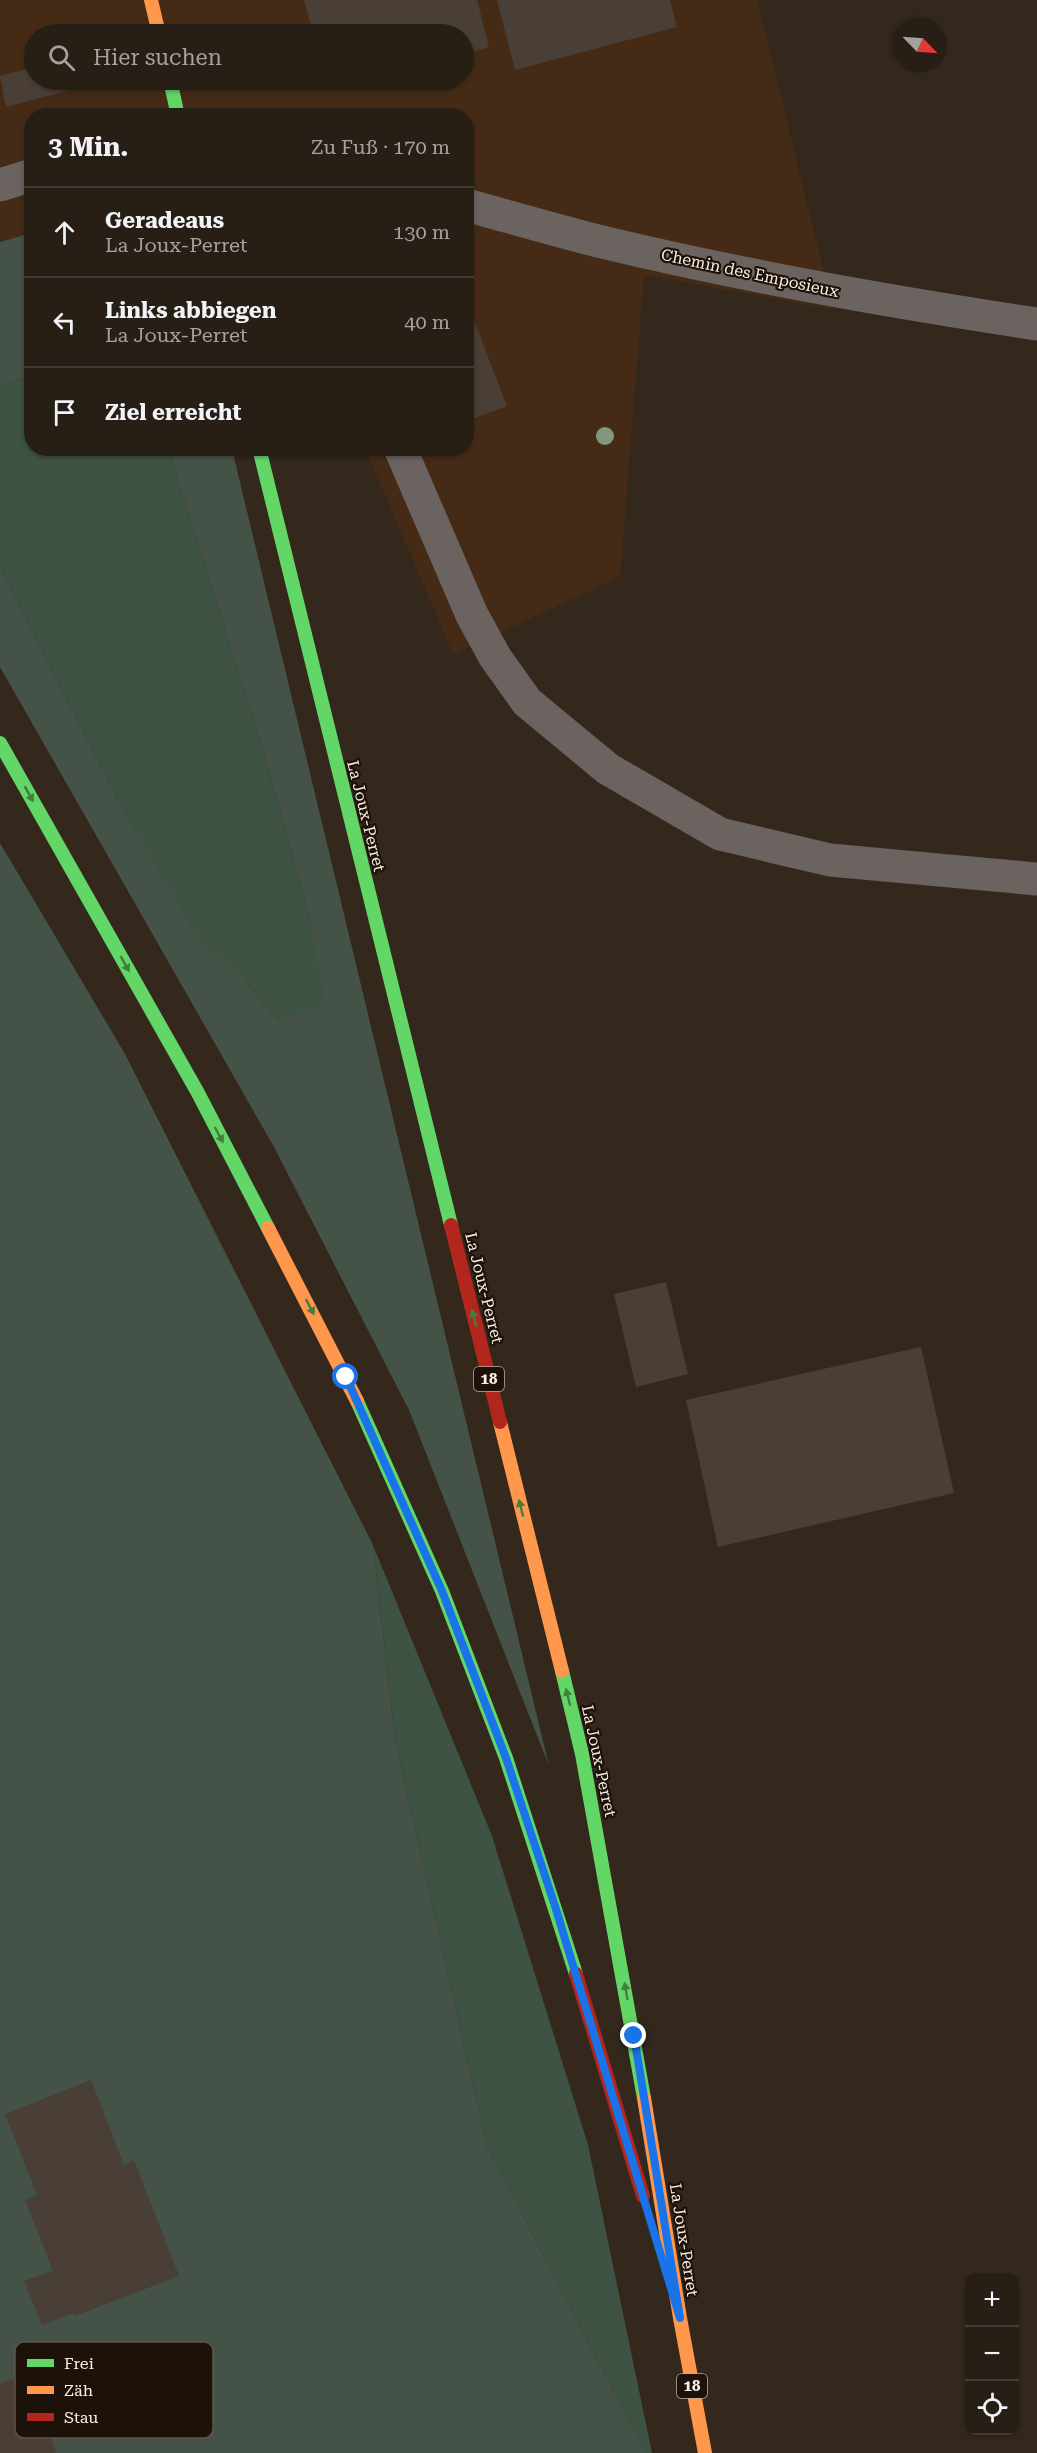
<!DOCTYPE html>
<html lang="de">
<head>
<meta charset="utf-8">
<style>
	body { margin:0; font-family:"Roboto Serif",serif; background:#2f271f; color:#f1f3f6 }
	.controls { position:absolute; right:18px; bottom:18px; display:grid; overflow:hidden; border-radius:12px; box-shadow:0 2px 4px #0004 }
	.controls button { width:54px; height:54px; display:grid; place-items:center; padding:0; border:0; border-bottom:2px solid #433c35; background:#271e16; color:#f1f3f6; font:30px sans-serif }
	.compass { position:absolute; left:893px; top:18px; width:54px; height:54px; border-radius:50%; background:#271e16; box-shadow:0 2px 4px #0004; rotate:115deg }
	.stop { position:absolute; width:18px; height:18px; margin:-14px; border:4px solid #1a73e8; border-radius:50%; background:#fff }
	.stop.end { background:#1a73e8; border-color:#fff; box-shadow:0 2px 6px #0008 }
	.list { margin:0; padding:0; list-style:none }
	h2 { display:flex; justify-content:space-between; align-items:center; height:78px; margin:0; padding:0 24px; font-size:26px }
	h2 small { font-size:20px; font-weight:400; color:#a4a2a1 }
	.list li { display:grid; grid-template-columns:39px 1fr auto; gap:18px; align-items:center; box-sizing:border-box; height:90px; padding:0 24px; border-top:2px solid #433c35 }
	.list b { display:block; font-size:22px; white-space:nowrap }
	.list p { margin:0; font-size:20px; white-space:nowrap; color:#a4a2a1 }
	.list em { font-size:20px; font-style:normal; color:#a4a2a1 }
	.icon { flex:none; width:33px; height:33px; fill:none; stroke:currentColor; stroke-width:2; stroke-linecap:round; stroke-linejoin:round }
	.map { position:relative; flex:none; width:1037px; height:2453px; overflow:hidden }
	.search { position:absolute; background:#271e16; box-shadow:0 2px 4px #0004; left:24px; top:24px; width:450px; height:66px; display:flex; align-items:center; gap:15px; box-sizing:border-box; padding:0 21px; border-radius:33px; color:#a4a2a1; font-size:22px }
	.panel { position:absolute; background:#271e16; box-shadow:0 2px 4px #0004; left:24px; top:108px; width:450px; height:348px; border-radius:24px }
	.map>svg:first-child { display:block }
	.built { fill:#452b16; fill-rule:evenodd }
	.green { fill:#445247 }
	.forest { fill:#3e5343 }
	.building { fill:#493f36 }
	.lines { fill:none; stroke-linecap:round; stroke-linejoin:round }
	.street { stroke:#6a6360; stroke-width:33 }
	.fast { stroke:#63d668; stroke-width:14 }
	.slow { stroke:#ff974d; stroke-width:14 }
	.jam { stroke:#b3261e; stroke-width:14 }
	.tree { fill:#7f987f }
	.oneway { fill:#437e3e }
	.route { stroke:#1a73e8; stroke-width:8 }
	.labels { text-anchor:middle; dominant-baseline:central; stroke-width:4.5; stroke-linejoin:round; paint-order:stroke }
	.shield { fill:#1c120a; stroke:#baaca1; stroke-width:1.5 }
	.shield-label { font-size:15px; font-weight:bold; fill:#fdeee2 }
	.street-label { font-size:16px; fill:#fdeee2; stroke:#1c120a }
	.key { fill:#1c120a; stroke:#60544b; stroke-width:1.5 }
	.key-label { font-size:16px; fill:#fdeee2 }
</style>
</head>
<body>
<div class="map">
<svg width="1037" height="2453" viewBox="0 0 1037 2453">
	<rect width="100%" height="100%" fill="#34281d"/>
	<!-- built -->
	<path class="built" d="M0 0H757L833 309 644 275 620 577 453 654 365 449 466 448V116H32L31 233 0 242ZM34 34H464V80H34Z"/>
	<!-- green -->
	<path class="green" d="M31 233V377L0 385V242Z
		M168 449H232L549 1766 409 1410 274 1147 0 667V566L129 821 245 981 279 1021 310 919 262 747Z
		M0 843 125 1054 373 1545 395 1739 487 2146 646 2453H0Z"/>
	<!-- forest -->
	<path class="forest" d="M31 377 32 448 168 449 262 747 310 919 325 1004 279 1021 245 981 199 940 129 821 0 566V385Z
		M373 1545 492 1836 588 2145 652 2453H646L487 2146 395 1739Z"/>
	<!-- building -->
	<path class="building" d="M304 0H477L489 47 464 54V34H313Z
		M497 0H670L677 27 515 70Z
		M34 67V80H72L74 89 6 107 0 76Z
		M325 80H365L328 90Z
		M466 300 507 406 466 421Z
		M666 1282 688 1374 636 1387 614 1294Z
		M921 1347 954 1493 718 1547 686 1400Z
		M91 2080 124 2165 134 2160 179 2276 75 2316 74 2313 42 2325 24 2281 53 2271 25 2200 37 2195 5 2114Z
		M32 2373 56 2453H0V2383Z"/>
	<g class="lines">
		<!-- street -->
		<path class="street" d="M0 185 32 175
			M466 205C510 217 554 230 598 241 743 276 890 302 1037 324
			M400 448 472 615 495 657 527 702 608 769 720 834 830 860 1037 879"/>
		<!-- fast -->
		<path class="fast" d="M170 80 178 116
			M259 448 451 1225
			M0 743 198 1093 268 1228
			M357 1401 442 1591 506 1758 576 1974
			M562 1671 582 1754 644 2098"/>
		<!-- slow -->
		<path class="slow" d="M151 0 159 34
			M268 1228 357 1401
			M500 1422 562 1671
			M644 2098 680 2318 705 2453"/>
		<!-- jam -->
		<path class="jam" d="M451 1225 500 1422
			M576 1974 643 2196"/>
	</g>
	<!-- trees -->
	<circle class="tree" cx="605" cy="436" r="9"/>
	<!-- one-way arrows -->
	<defs><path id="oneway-solid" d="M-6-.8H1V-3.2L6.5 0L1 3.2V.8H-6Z" transform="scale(1.5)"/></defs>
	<g class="oneway">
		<use href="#oneway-solid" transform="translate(29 794) rotate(61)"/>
		<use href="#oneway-solid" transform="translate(125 964) rotate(61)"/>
		<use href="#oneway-solid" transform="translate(219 1135) rotate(62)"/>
		<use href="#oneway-solid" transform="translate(310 1307) rotate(62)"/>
		<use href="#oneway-solid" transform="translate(474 1318) rotate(-104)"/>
		<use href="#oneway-solid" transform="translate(521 1508) rotate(-104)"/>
		<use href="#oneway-solid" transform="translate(568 1697) rotate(-104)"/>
		<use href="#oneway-solid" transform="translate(626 1991) rotate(-100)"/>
	</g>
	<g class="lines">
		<!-- route -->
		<path class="route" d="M346 1377 442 1591 506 1758 555 1906 680 2318 634 2036"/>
	</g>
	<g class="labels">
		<!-- shield labels -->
		<g class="shield">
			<rect x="474" y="1367" width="30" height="24" rx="4.5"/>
			<rect x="677" y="2374" width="30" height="24" rx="4.5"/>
		</g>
		<g class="shield-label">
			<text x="489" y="1379">18</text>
			<text x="692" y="2386">18</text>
		</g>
		<!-- street labels -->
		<g class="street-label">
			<text transform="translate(750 273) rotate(12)">Chemin des Emposieux</text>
			<text transform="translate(366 816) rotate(76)">La Joux-Perret</text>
			<text transform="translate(484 1288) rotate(76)">La Joux-Perret</text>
			<text transform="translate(599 1761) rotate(78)">La Joux-Perret</text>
			<text transform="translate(684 2240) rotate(81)">La Joux-Perret</text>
		</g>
	</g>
	<!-- legend -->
	<rect x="15" y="2342" width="198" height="96" rx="9" class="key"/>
	<rect x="27" y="2359" width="27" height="8" fill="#63d668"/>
	<rect x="27" y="2386" width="27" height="8" fill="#ff974d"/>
	<rect x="27" y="2413" width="27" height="8" fill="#b3261e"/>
	<g class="key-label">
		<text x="64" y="2369">Frei</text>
		<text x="64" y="2396">Zäh</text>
		<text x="64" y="2423">Stau</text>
	</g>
</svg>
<div class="controls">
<button>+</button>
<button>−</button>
<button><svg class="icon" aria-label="locate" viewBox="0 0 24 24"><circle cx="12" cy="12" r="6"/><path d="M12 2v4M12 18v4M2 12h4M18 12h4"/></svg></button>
</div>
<svg class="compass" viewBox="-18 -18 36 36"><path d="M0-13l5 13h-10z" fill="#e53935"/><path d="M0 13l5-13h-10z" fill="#a4a2a1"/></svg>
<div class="stop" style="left:346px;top:1377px"></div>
<div class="stop end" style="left:634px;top:2036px"></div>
<div class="search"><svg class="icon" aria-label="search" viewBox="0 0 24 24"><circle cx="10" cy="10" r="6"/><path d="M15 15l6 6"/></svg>Hier suchen</div>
<section class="panel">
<h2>3 Min.<small>Zu Fuß · 170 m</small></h2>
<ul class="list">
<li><svg class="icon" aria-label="ahead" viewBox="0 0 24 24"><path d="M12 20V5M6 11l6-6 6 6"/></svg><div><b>Geradeaus</b><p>La Joux-Perret</p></div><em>130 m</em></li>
<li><svg class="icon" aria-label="left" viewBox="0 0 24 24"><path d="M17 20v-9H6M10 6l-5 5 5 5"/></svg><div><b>Links abbiegen</b><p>La Joux-Perret</p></div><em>40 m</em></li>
<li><svg class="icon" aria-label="arrive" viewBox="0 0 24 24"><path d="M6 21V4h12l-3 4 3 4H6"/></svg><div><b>Ziel erreicht</b></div></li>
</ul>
</section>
</div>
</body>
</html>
